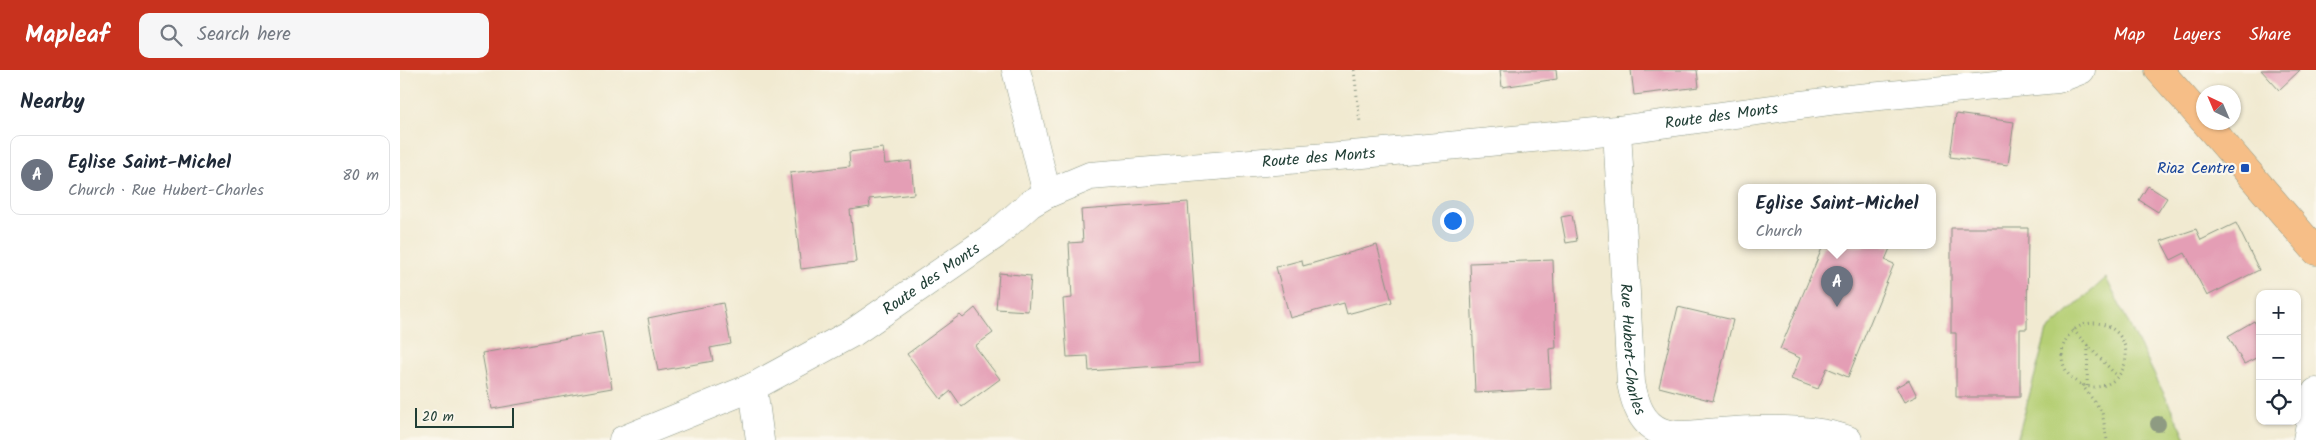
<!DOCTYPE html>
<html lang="en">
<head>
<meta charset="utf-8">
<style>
	body { margin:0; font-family:Kalam,sans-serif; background:#f6f6f7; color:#1f2937 }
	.controls { position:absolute; right:15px; bottom:15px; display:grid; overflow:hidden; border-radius:10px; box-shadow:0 1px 4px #0004 }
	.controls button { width:45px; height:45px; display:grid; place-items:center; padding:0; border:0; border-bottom:1px solid #e0e1e3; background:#fff; color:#1f2937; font:25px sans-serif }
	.compass { position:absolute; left:1796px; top:15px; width:45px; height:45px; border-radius:50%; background:#fff; box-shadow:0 1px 4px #0004; rotate:316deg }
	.scale { position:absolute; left:15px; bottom:12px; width:99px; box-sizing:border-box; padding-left:5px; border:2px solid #1f3d34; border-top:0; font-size:14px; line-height:18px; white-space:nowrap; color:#1f3d34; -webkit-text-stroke:4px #fbf7ec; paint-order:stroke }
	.you { position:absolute; left:1052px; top:150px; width:18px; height:18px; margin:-12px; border:4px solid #fff; border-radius:50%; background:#1a73e8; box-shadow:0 0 0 8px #1a73e833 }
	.badge { display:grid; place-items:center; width:32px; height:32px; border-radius:50%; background:#c8321e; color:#fff; font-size:16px; font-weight:700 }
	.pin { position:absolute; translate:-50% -41px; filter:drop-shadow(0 1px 2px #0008) }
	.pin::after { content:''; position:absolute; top:26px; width:18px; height:15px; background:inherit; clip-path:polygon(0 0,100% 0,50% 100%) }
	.popup { position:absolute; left:1338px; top:114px; width:198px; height:65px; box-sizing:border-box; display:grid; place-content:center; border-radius:10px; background:#fff; filter:drop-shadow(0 1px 4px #0005); font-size:16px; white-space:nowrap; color:#747a83 }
	.popup b { font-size:19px; color:#1f2937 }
	.popup::after { content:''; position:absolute; left:50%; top:100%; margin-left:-10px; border:10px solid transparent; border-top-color:#fff }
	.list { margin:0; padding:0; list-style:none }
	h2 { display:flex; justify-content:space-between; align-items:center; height:65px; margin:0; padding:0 20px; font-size:21px }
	h2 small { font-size:16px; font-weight:400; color:#747a83 }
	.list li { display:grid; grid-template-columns:32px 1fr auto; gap:15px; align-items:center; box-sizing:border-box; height:80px; margin:0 10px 10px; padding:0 10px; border:1px solid #e0e1e3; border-radius:10px }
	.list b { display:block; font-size:19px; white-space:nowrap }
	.list p { margin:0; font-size:16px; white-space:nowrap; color:#747a83 }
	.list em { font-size:16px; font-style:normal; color:#747a83 }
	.icon { flex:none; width:28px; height:28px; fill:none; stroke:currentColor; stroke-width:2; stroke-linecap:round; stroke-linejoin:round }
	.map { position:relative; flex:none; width:1916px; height:370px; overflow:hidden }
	header { display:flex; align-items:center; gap:30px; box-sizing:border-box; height:70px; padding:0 25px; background:#c8321e; color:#fff }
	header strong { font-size:24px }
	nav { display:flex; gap:28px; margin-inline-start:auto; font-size:18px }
	.search { width:350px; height:45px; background:#f6f6f7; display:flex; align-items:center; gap:12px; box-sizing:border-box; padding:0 18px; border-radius:10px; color:#747a83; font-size:19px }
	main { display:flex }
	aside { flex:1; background:#fff }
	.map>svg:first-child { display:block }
	.green { fill:#b5cf75; stroke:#6a8654 }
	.building { fill:#e49eb5 }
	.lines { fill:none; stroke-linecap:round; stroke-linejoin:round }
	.minor-casing { stroke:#889482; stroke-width:29 }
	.primary-casing { stroke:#889482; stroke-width:29 }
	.path { stroke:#889482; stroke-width:3; stroke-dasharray:1 4; stroke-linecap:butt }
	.minor { stroke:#fff; stroke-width:28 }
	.primary { stroke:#f6be87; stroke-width:28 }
	.tree { fill:#8e9b82 }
	.transit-dot { fill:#1a4fb4; stroke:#fbf7ec; stroke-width:2 }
	.labels { text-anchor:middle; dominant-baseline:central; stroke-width:4.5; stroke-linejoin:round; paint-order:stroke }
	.street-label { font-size:16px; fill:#1f3d34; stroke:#fbf7ec }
	.transit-label { font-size:16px; fill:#164399; stroke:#fbf7ec; text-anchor:end }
</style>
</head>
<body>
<header>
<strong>Mapleaf</strong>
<div class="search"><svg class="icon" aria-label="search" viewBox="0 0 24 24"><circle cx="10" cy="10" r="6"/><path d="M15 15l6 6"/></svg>Search here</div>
<nav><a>Map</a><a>Layers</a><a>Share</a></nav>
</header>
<main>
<aside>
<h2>Nearby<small></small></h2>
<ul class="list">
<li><span class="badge" style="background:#6b7280">A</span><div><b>Eglise Saint-Michel</b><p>Church · Rue Hubert-Charles</p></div><em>80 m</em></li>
</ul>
</aside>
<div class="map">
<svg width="1916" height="370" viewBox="0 0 1916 370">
	<rect width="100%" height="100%" fill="#fbf7ec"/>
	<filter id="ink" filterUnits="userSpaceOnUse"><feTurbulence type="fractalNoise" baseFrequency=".02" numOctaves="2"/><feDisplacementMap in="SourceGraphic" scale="10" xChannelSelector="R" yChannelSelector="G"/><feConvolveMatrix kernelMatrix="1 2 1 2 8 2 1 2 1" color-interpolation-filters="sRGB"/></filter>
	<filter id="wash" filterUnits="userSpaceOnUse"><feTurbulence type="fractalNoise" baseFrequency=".0096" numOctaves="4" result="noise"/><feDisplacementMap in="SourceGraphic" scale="20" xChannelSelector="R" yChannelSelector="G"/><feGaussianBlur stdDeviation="1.12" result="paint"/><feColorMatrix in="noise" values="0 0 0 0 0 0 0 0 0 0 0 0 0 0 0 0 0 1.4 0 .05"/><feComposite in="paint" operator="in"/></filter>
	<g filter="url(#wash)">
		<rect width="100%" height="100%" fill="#f1ead1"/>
		<!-- green -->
		<path class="green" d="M1706 208 1787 370H1617L1647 261Z"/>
		<g id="blocks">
			<!-- building -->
			<path class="building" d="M1100 0H1156L1157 9 1102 17Z
				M1231 0H1297L1299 17 1234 25Z
				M1861 0H1900L1879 20Z
				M1556 44 1614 52 1608 95 1550 87Z
				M483 78 485 94 511 91 514 124 469 129 470 137 450 140 456 192 401 199 390 103 450 96 449 82Z
				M1748 116 1767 128 1758 142 1739 130Z
				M788 132 799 293 689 301 688 286 667 287 663 229 672 228 669 173 683 172 681 140Z
				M1172 145 1177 171 1166 173 1161 147Z
				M1836 153 1859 200 1807 226 1785 183 1771 190 1761 171 1796 159 1801 170Z
				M1551 158H1628L1627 259H1620V327H1556V263H1551Z
				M977 175 992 232 947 244 944 233 890 248 876 197 902 190 903 196Z
				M1423 176H1491L1485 190 1494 194 1448 307 1427 298 1418 319 1391 309 1400 288 1380 279Z
				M1153 190 1156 278 1149 279 1151 319 1075 323 1070 193Z
				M599 203 631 206 628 241 596 239Z
				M323 233 331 274 310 278 313 291 258 301 248 248Z
				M1278 237 1333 250 1313 331 1259 317Z
				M575 238 593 263 575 276 600 309 562 337 551 321 541 329 507 284 560 245 563 248Z
				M1854 251 1860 261V286L1844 294 1828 266Z
				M202 262 212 318 92 339 82 283Z
				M1509 310 1517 326 1504 332 1496 317Z"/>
		</g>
	</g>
	<g filter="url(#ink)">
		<use href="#blocks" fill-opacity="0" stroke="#889482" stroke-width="1"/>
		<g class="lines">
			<!-- minor casing -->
			<g class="minor-casing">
				<g id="minor">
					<path d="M616 0 647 124"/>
					<path id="s1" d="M1217 60 1231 313C1235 333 1241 354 1262 362 1279 368 1302 363 1319 362 1354 359 1416 357 1448 370"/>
					<path d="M353 317 360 370"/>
					<path id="s2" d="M223 370 353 317 454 262 595 165 630 134 647 124 690 106 963 84 1217 60 1438 30 1658 9 1681 0"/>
					<path d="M1907 370 1916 322"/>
				</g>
			</g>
			<!-- primary casing -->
			<g class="primary-casing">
				<path id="primary" d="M1759 0 1804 51
					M1805 52 1916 181"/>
			</g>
			<!-- path -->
			<path class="path" d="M954 0 960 53
				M1662 285a32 32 0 1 1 64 0a32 32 0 1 1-64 0Z
				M1673 260 1718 307
				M1682 315 1702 342 1707 370
				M1687 316 1688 275"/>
			<!-- minor -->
			<use href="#minor" class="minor"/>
			<!-- primary -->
			<use href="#primary" class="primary"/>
		</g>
		<!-- trees -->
		<circle class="tree" cx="1758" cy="354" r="8"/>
	</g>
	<!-- markers -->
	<rect class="transit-dot" x="1840" y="93" width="10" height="10" rx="2.5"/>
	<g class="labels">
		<!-- street labels -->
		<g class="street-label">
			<text stroke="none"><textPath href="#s2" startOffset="1174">Route des Monts</textPath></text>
			<text stroke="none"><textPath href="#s2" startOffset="769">Route des Monts</textPath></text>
			<text stroke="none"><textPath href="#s2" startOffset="349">Route des Monts</textPath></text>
			<text stroke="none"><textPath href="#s1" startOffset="220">Rue Hubert-Charles</textPath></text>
		</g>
		<!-- transit labels -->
		<g class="transit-label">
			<text x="1835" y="98">Riaz Centre</text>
		</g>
	</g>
</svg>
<div class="controls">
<button>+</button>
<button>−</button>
<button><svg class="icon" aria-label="locate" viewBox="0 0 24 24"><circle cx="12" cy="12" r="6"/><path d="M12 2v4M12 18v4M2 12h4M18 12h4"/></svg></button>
</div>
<svg class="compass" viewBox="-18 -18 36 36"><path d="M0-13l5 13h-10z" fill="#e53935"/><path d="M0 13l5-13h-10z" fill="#747a83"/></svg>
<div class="scale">20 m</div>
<div class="you"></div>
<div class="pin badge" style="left:1437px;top:237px;background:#6b7280">A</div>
<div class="popup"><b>Eglise Saint-Michel</b>Church</div>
</div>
</main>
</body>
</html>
